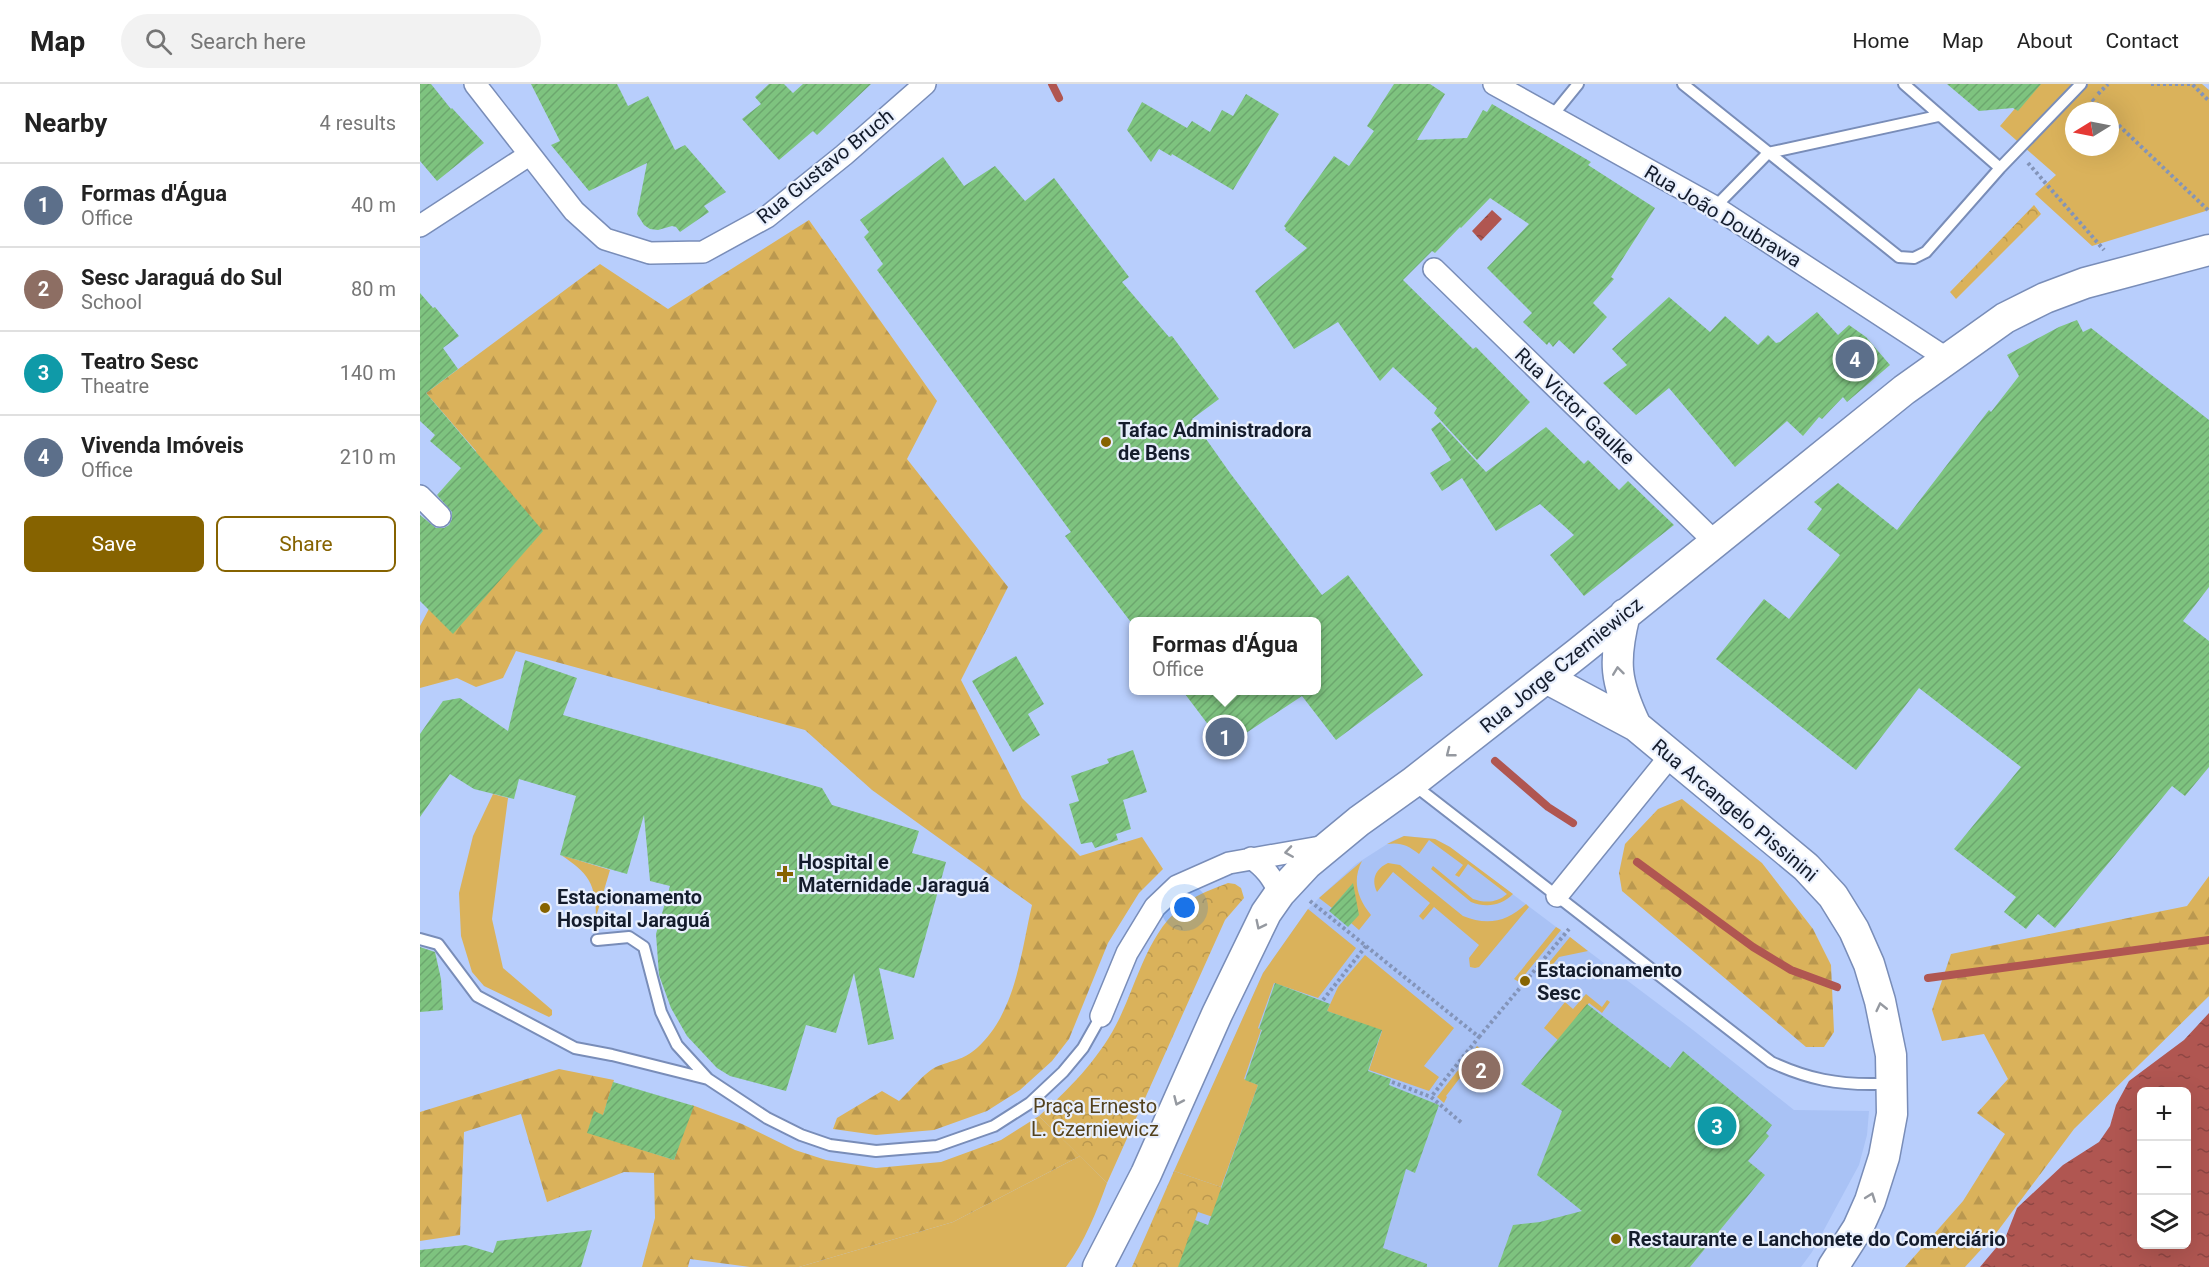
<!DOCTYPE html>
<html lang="en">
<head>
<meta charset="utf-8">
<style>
	body { margin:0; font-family:Roboto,sans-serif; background:#f2f2f2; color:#222 }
	.controls { position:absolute; right:18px; bottom:18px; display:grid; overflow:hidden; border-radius:9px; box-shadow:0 6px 24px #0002 }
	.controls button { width:54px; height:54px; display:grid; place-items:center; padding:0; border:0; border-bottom:2px solid #e0e0e0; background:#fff; color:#222; font:30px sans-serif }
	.compass { position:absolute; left:1645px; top:18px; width:54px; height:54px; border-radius:50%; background:#fff; box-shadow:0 6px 24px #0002; rotate:260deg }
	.you { position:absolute; left:765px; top:824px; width:21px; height:21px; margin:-15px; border:4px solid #fff; border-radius:50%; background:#1a73e8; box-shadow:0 0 0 9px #1a73e833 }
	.badge { display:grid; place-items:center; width:39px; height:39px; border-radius:50%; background:#866300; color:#fff; font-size:20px; font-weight:700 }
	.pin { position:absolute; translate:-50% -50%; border:3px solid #fff; box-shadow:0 2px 6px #0006 }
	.popup { position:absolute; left:709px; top:533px; width:192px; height:78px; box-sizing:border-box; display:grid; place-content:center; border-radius:9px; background:#fff; filter:drop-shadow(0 2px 4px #0005); font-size:20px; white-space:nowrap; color:#767676 }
	.popup b { font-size:22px; color:#222 }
	.popup::after { content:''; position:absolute; left:50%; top:100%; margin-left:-12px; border:12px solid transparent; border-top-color:#fff }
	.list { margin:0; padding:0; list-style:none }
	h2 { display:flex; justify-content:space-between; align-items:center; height:78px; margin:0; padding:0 24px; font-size:26px }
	h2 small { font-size:20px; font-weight:400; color:#767676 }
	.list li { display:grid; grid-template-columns:39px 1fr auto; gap:18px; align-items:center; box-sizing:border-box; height:84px; padding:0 24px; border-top:2px solid #e0e0e0 }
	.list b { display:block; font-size:22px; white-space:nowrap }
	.list p { margin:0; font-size:20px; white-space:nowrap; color:#767676 }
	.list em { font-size:20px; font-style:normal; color:#767676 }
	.actions { display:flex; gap:12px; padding:18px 24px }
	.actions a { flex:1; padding:14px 0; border:2px solid #866300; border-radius:9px; text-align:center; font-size:21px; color:#866300 }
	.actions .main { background:#866300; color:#fff }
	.icon { flex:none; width:33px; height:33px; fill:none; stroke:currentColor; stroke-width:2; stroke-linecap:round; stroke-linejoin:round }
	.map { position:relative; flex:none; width:1789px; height:1183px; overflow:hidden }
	header { display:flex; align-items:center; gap:36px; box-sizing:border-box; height:84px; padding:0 30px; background:#fff; border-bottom:2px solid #e0e0e0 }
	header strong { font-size:28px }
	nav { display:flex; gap:33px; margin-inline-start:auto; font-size:21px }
	.search { width:420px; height:54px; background:#f2f2f2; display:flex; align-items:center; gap:15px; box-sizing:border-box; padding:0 21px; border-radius:33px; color:#767676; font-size:22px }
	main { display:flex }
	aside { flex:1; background:#fff }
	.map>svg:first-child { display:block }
	.built { fill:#a9c2f5 }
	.green { fill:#dab25b; fill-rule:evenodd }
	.forest { fill:url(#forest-firs) }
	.park { fill:url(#park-crowns) }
	.water { fill:url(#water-ripples); fill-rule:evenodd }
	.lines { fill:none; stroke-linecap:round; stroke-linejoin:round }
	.stream { stroke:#b05651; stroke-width:8 }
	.building { fill:url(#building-hatch) }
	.lane-casing { stroke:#798db8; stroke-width:14 }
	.street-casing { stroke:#798db8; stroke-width:24 }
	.secondary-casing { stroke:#798db8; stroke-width:33 }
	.path { stroke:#8394b9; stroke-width:4; stroke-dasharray:3 3; stroke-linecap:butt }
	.lane { stroke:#fff; stroke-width:10 }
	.street { stroke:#fff; stroke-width:21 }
	.secondary { stroke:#fff; stroke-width:30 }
	.oneway { stroke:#9599a0 }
	.poi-dot { fill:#866300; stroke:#e8effd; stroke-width:2 }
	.labels { text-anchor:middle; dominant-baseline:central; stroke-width:4.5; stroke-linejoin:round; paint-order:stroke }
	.street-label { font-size:20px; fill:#141c2c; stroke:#e8effd }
	.poi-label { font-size:20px; font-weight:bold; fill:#141c2c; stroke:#e8effd; text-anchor:start }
	.park-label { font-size:20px; fill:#53411c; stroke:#e8effd }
</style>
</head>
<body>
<header>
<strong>Map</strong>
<div class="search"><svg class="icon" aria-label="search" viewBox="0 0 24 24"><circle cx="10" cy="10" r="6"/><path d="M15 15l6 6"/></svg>Search here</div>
<nav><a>Home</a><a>Map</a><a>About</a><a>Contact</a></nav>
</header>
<main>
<aside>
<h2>Nearby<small>4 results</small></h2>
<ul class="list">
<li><span class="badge" style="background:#5c6f8a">1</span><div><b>Formas d'Água</b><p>Office</p></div><em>40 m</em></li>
<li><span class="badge" style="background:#8d6e63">2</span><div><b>Sesc Jaraguá do Sul</b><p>School</p></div><em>80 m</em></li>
<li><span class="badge" style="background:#0f9aa8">3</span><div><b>Teatro Sesc</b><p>Theatre</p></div><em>140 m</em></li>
<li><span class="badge" style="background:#5c6f8a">4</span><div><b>Vivenda Imóveis</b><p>Office</p></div><em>210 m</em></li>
</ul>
<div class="actions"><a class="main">Save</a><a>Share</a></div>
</aside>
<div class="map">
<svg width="1789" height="1183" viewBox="0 0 1789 1183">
	<defs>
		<pattern id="forest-firs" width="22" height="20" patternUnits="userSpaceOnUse" patternTransform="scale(1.5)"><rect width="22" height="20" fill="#dab25b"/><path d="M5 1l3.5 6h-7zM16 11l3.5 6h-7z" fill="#ba984f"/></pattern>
		<pattern id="park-crowns" width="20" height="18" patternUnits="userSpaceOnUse" patternTransform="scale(1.5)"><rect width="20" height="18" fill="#dab25b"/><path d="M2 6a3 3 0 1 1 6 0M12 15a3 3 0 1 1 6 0" fill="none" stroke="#ba984f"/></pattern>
		<pattern id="water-ripples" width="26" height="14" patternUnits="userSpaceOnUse" patternTransform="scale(1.5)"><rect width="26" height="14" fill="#b05651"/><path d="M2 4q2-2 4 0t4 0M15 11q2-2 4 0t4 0" fill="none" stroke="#8e4643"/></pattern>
		<pattern id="building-hatch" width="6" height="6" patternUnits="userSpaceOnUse" patternTransform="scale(1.5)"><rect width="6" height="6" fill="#7ec37f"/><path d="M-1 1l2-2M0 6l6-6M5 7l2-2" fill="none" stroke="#6ca76e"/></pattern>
	</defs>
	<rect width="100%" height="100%" fill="#b8cefc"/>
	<!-- built -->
	<path class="built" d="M984 752 1015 755 1030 763 1273 946 1374 1026 1449 1027 1447 1051 1439 1081 1392 1168 1381 1183H712L843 889 888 825 899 814 936 780 972 757Z"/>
	<!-- green -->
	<path class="green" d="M1616 0H1782L1789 6V126L1672 162 1615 110 1636 91 1580 42ZM1654 27H1690V63H1654Z
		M73 710 88 714 72 835 83 884 132 926V931L129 933 64 902 52 888 41 852 39 809 53 752Z
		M984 752 1015 755 1030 763 1093 810C1081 822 1066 824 1051 818L1011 785 1013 782 1053 815C1065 819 1077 819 1087 810L1048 780 1039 793 1035 791 1043 781 1009 756 999 770C988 761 980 758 967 760Z
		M141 771 190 786 176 833C176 799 168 789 141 771Z
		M942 777C932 796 937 814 951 831L939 846 931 839 930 803 912 824 899 814Z
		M968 779 980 781 1043 832C1067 842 1087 838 1106 820L1109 823 1059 883 1055 884 1050 883 1049 874 1059 861 1014 823 1003 836 999 832 1010 819 973 788 957 808C951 796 955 785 968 779Z
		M888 825 936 864 898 914 854 899 838 944 841 946 824 995 838 1001 801 1103 754 1087 843 889Z
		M1136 843 1141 846 1099 898 1094 895Z
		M1150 853 1168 867 1139 873 1130 884 1127 881Z
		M945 871 1034 944 1004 982 1019 993 1009 1007 949 986 962 947 907 927 918 903Z
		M1166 910 1182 923 1187 916 1190 918 1182 929 1169 919 1139 957 1124 944 1145 918 1153 925Z
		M1057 962 1077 977 1071 985 1056 973 1026 1012 1027 1013 1024 1019 1017 1013Z
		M660 1072 687 1099C676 1129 665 1157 646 1183H379L533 1138Z"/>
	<!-- forest -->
	<path class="forest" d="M389 136 517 317 487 375 588 503 541 596 602 714 660 772 722 753 743 785 719 809 688 859 649 955 632 977 600 1006 567 1027 514 1046 456 1051 413 1045 417 1034 462 1007 479 1017C489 1008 505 988 516 983 532 976 542 977 557 964 596 929 601 868 612 821L452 706 385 646 96 567 83 594 56 603 37 594 0 604V542L12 519 68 477 56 367 6 309 180 180 248 225Z
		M1262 715 1342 779 1393 845 1411 881 1414 948 1404 963H1386L1202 807 1199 789 1205 760 1238 725Z
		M1789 792V912L1654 1045 1577 1148 1545 1183H1485L1543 1117 1585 1050 1557 1029 1588 995 1564 950 1522 957 1512 926 1531 870 1767 822Z
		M139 985 194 996 177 1051 254 1076 272 1021 322 1040 375 1066 406 1076 456 1084 521 1078 581 1056 619 1032 660 1072 533 1138 379 1183H330L270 1175 268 1183H222L235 1134 234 1089 204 1088 127 1118 101 1030 44 1048 40 1151 0 1157V1028Z"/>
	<!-- park -->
	<path class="park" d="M1614 121 1621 130 1536 215 1530 208Z
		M808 799 815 800 821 804 824 814 805 836 687 1099 619 1032C649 1005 677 977 696 941 717 901 727 847 766 819 778 810 795 804 808 799Z
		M754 1087 801 1103 805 1137 778 1128 759 1183H712Z"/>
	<!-- water -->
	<path class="water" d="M1072 126 1082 135 1061 157 1052 147Z
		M1789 929V1183H1560L1586 1152 1597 1124 1643 1081 1679 1058 1690 1042 1696 1021 1709 997 1764 956ZM1722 1008H1766V1160H1722Z"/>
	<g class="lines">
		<!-- stream -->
		<path class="stream" d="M632 0 639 14
			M1075 677 1128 723 1153 739
			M1217 778 1333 863 1371 886 1417 903
			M1508 894 1789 856"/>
	</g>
	<!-- building -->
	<path class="building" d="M0 0H11L31 25 32 24 64 59 17 97 0 77Z
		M111 0H197L208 22 228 12 255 66 265 61 306 108 284 122 289 128 260 148 256 143 252 142 238 146 230 145 224 141 217 130 227 79 169 107 131 61 140 57Z
		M349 0H364L373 9 383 0H451L397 51 393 47 359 76 322 35 341 20 335 13Z
		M974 0H1010L1025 10 997 56 1047 54 1063 26 1067 28 1072 20 1171 78 1168 81 1235 124 1191 193 1194 195 1173 219 1187 233 1154 270 1139 256 1133 263 1129 258 1127 261 1103 238 1112 229 1067 184 1109 140 1070 114 1041 144 1040 143 1015 169 1012 167 983 196 1053 265 1056 263 1110 318 1057 376 1014 329 1017 324 973 283 960 297 918 238 874 265 835 207 887 164 865 146 866 144 864 142 914 72 929 82 954 47 947 42Z
		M1527 0H1621L1598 27 1593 24 1559 27Z
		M826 10 859 30 813 106 752 70 751 72 739 65 731 78 707 46 722 18 767 44 772 37 790 48 802 26 813 32Z
		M523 73 544 102 575 82 605 117 634 94 709 193 702 198 749 253 752 252 799 315 772 335 810 389 902 511 928 491 1003 591 916 656 882 612 805 663 762 606H897V537H710L645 452 651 448 457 186 463 180 444 153 449 148 440 136Z
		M0 209 13 224 15 223 39 252 23 264 38 285 6 309 123 447 33 550 0 517V431L16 444H24L29 441 32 435V428L17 411 41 384 10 357 15 351 0 337Z
		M1249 213 1290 248 1305 232 1338 261 1348 251 1356 259 1360 258 1397 228 1418 251 1429 241 1446 253 1470 281 1427 318 1423 313 1402 335 1399 333 1383 352 1367 337 1315 383 1249 304 1216 331 1183 299 1207 281 1192 265Z
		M1657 236 1663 248 1671 244 1789 336V503L1763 537 1789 557V683L1765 712 1752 702 1635 844 1618 830 1606 845 1584 828 1596 813 1534 765 1601 683 1499 604 1436 686 1296 575 1344 515 1369 535 1420 471 1387 445 1402 425 1394 418 1418 399 1477 446 1569 326 1571 328 1599 292 1587 271 1639 243Z
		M1020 338 1066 388 1126 343 1164 380 1168 376 1199 406 1208 397 1254 441 1164 512 1130 471 1154 451 1120 420 1076 447 1042 394 1022 407 1010 389 1031 376 1011 345Z
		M596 572 624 620 608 630 620 651 593 668 552 597Z
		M105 576 157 594 143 631 402 704 412 721 499 747 492 769 526 778 494 894 459 884 474 955 448 961 434 889 416 949 386 941 366 1007 310 992 297 984 267 952 251 924 239 891 236 850 250 802 230 797 224 731 207 790 140 771 156 712 99 695 94 715 54 705 30 690 0 733V650L23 617 40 614 88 647Z
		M713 666 727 708 703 716 711 745 696 750 698 756 675 764 672 758 661 760 649 720 659 717 651 692 689 679 687 675Z
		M933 799 939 831 928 843 909 827Z
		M0 863 15 868 21 895 23 926 0 928Z
		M855 899 910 920 907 927 962 946 948 987 971 995 969 1001 1019 1021 995 1089 986 1085 963 1164 1007 1180V1183H758L775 1136 788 1141 838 1001 825 996 842 946 839 945Z
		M1167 920 1250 984 1263 967 1352 1041 1346 1049 1349 1052 1328 1077 1345 1091 1270 1183H1078L1093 1141 1120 1138 1162 1127 1117 1091 1142 1027 1101 1000Z
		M193 998 274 1022 254 1076 167 1049 174 1027 183 1031Z
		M172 1146 161 1183H0V1166L46 1161 73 1169 77 1157Z"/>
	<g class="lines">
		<!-- lane casing -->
		<g class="lane-casing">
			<path id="lane" d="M1263 0 1479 173 1494 174 1506 168 1580 84 1661 0
				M1484 0 1580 84
				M1132 32 1158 0
				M1295 123 1348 69 1518 32
				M994 701 1351 978C1388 995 1417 1001 1459 1000
				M0 855 18 860 57 912 155 964 192 971 288 995
				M177 856 209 853 224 863 241 928 257 961 288 995 347 1034 381 1051 410 1061 456 1067 517 1062 574 1042 610 1019 643 988 663 964 681 932"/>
		</g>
		<!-- street casing -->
		<g class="street-casing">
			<path id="street" d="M55 0 154 127 185 155 230 169 283 168 347 133 424 71 505 0
				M1074 0 1295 123 1526 274
				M0 142 109 71
				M1014 185 1296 459
				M0 412 20 432
				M831 774C846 784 852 794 860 809
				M1137 812 1251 671
				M681 932 707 869 735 823 757 802 809 779 906 762"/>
		</g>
		<!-- secondary casing -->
		<g class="secondary-casing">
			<path id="secondary" d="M1205 530C1193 577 1195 598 1216 642
				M1126 594 1216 642 1386 783 1413 812 1434 846 1449 880 1460 917 1471 971 1472 1030 1464 1073 1450 1117 1438 1144 1413 1183
				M678 1183 726 1090 797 930 846 829 860 809 887 780 939 737 992 699 1158 569 1484 306 1585 234 1625 214 1665 199 1789 166"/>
		</g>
		<!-- path -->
		<path class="path" d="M1731 0H1772L1789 17
			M1678 10 1688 0
			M1672 15 1684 27
			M1690 33 1789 127
			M1608 79 1684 166
			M890 817 1059 953 1011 1013
			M903 916 946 862
			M1059 953 1149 845
			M972 998 1011 1013 1043 1040"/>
		<!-- lane -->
		<use href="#lane" class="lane"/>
		<!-- street -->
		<use href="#street" class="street"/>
		<!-- secondary -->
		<use href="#secondary" class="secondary"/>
	</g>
	<!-- one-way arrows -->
	<defs><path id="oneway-chevron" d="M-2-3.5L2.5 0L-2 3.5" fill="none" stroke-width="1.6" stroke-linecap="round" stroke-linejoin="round" transform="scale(1.5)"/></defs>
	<g class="oneway">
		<use href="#oneway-chevron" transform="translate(1198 587) rotate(-97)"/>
		<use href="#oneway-chevron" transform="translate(1030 669) rotate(142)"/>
		<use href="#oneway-chevron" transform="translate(869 768) rotate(171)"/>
		<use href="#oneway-chevron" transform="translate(840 841) rotate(116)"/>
		<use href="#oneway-chevron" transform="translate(1461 923) rotate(-103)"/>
		<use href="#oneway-chevron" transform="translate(758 1017) rotate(114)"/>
		<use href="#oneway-chevron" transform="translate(1451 1113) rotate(-70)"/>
	</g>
	<!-- markers -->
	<g class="poi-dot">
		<circle cx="686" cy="358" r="6"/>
		<path d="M362 781h6v6h6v6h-6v6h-6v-6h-6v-6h6z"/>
		<circle cx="125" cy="824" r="6"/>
		<circle cx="1105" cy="897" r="6"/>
		<circle cx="1196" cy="1155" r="6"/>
	</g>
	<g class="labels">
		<!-- street labels -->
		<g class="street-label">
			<text transform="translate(405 82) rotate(-39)">Rua Gustavo Bruch</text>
			<text transform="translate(1303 132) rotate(31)">Rua João Doubrawa</text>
			<text transform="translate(1155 322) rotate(44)">Rua Victor Gaulke</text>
			<text transform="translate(1141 581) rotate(-39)">Rua Jorge Czerniewicz</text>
			<text transform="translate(1315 726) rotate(40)">Rua Arcangelo Pissinini</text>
		</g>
		<!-- poi labels -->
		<g class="poi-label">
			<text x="698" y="346">Tafac Administradora<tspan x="698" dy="23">de Bens</tspan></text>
			<text x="378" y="778">Hospital e<tspan x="378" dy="23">Maternidade Jaraguá</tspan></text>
			<text x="137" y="813">Estacionamento<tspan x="137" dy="23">Hospital Jaraguá</tspan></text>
			<text x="1117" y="886">Estacionamento<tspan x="1117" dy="23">Sesc</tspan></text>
			<text x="1208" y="1155">Restaurante e Lanchonete do Comerciário</text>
		</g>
		<!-- park labels -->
		<g class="park-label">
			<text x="675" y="1022">Praça Ernesto<tspan x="675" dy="23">L. Czerniewicz</tspan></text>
		</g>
	</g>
</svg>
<div class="controls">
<button>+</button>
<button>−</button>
<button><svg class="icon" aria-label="layers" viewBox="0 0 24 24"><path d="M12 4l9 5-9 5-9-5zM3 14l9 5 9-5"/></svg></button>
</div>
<svg class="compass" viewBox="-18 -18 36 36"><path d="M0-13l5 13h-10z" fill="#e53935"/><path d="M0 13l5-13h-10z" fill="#767676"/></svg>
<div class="you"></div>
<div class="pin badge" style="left:805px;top:653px;background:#5c6f8a">1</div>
<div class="popup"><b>Formas d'Água</b>Office</div>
<div class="pin badge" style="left:1061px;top:986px;background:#8d6e63">2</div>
<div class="pin badge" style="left:1297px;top:1042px;background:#0f9aa8">3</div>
<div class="pin badge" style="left:1435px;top:275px;background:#5c6f8a">4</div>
</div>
</main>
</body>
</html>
